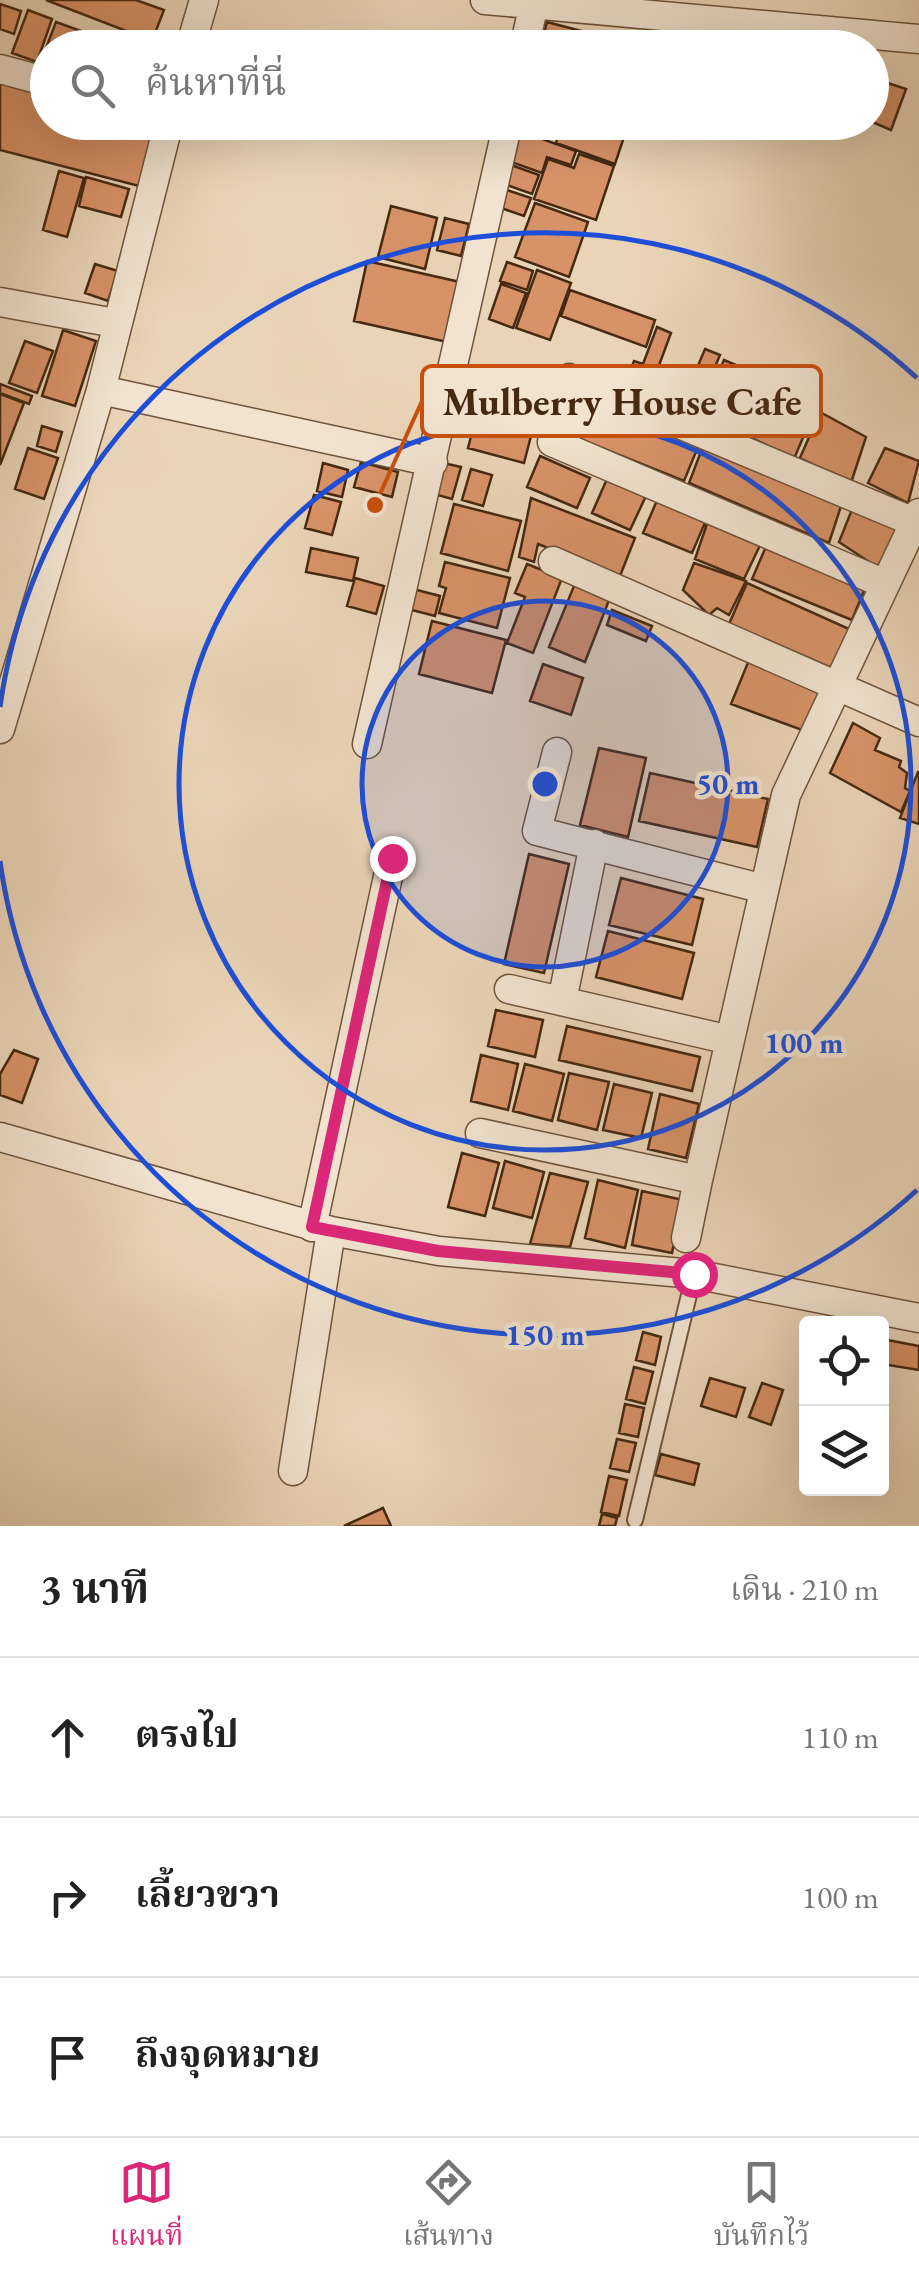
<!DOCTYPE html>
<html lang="th">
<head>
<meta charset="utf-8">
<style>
	body { margin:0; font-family:"EB Garamond","Noto Serif Thai",serif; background:#f2f2f2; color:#222 }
	.controls { position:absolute; right:30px; bottom:30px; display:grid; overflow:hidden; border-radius:10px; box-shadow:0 10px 40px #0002 }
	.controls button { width:90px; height:90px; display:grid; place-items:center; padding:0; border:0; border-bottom:2px solid #e0e0e0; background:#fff; color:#222; font:50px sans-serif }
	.stop { position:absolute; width:30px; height:30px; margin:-22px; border:8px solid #db2777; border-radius:50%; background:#fff }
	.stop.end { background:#db2777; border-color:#fff; box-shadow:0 2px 10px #0008 }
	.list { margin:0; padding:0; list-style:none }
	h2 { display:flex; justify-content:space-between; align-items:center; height:130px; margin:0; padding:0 40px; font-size:42px }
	h2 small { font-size:32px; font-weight:400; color:#767676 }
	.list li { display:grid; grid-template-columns:65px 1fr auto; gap:30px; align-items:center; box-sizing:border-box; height:160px; padding:0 40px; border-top:2px solid #e0e0e0 }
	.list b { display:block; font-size:38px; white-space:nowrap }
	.list em { font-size:32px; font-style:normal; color:#767676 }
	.icon { flex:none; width:55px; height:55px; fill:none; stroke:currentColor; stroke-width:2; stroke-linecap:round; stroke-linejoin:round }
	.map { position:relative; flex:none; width:919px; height:1526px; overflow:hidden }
	.search { position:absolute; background:#fff; box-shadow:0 10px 40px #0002; left:30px; right:30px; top:30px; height:110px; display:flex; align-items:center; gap:25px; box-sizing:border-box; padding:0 35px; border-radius:55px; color:#767676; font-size:38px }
	.sheet { height:610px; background:#fff }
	nav { display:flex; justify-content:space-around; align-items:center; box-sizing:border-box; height:140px; border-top:2px solid #e0e0e0; background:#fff; font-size:28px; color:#767676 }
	nav a { display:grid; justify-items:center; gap:5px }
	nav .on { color:#db2777 }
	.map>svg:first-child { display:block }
	.building { fill:#d89268; stroke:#462912; stroke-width:2.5 }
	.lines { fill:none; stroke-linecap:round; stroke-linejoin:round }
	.service-casing { stroke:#6f543b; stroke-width:18 }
	.minor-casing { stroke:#6f543b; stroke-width:31 }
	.service { stroke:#f1e3d0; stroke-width:14 }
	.minor { stroke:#f1e3d0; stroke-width:28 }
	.route { stroke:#db2777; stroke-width:12 }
	.ring { fill:none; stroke:#1d4ed8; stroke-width:5 }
	.centre { fill:#1d4ed8; stroke:#f1e3d0; stroke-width:5 }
	.ring-label { font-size:30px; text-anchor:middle; font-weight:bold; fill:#1d4ed8; stroke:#f1e3d0; stroke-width:9; stroke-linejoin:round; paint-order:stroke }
	.leader { fill:none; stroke:#c84f0d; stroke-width:4 }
	.callout-dot { fill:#c84f0d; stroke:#f1e3d0; stroke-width:4 }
	.callout { fill:#f1e3d0; stroke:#c84f0d; stroke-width:4 }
	.callout-label { font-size:40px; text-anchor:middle; font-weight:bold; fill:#462912 }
</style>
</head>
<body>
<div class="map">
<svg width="919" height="1526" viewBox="0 0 919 1526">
	<rect width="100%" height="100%" fill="#ead4b7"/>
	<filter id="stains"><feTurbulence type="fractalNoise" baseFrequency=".002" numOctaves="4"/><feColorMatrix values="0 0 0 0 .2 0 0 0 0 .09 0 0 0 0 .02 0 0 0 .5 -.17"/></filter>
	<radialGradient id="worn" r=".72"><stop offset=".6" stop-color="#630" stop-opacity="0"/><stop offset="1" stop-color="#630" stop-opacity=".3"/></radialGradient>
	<!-- building -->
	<path class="building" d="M46 0H136L164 10 152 41Z
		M0 4 21 11 14 34 0 29Z
		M28 10 52 19 37 62 12 53Z
		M56 22 81 31 75 48H48V64L41 61Z
		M547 22 585 32 581 48H540Z
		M592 34 633 48H588Z
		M82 35 115 47 78 48Z
		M0 79 48 92V122H155L139 186 0 150Z
		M876 79 906 89 891 130 872 122Z
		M520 122H551L546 137 518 128Z
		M563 122H629L615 164 556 143Z
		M517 130 576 151 571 165 547 157 542 173 506 160Z
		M579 154 614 166 596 220 534 199 548 159 574 168Z
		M511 165 539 175 532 194 504 184Z
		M59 171 84 178 67 237 43 230Z
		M86 177 129 189 121 217 79 206Z
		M507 190 531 198 524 216 501 208Z
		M535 203 588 222 569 277 515 257Z
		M391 206 437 218 425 269 378 257Z
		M445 218 469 224 461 256 437 250Z
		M367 261 460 282 447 342 354 321Z
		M507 262 533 271 527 290 500 281Z
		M95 264 118 271 108 301 85 293Z
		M537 270 571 283 550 340 516 328Z
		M501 284 526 293 513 328 489 319Z
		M570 290 655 320 646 347 561 316Z
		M657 327 671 333 647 398 623 389 634 361 643 364Z
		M63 330 96 341 75 406 42 396Z
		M25 341 53 351 37 393 9 383Z
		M705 349 720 355 696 412 681 406Z
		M724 360 767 378 742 436 699 419Z
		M0 384 32 396 29 404 0 393Z
		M766 385 816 406 794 459 746 435Z
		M563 386 700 442 684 481 547 426Z
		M483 390 539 405 524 463 468 448Z
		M0 394 24 403 0 465Z
		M820 412 866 437 851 483 800 458Z
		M42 426 62 432 56 452 37 446Z
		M705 441 843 500 829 543 689 483Z
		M28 448 58 458 44 499 15 489Z
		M885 448 919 461 908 503 868 483Z
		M540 456 590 478 577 508 527 487Z
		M361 462 398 472 392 497 354 487Z
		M323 463 348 470 342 497 317 491Z
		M443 463 461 467 452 499 434 494Z
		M471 469 492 475 483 506 462 500Z
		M607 479 646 496 630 530 592 513Z
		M314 495 341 502 332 535 305 528Z
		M531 498 635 538 620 576 538 544 534 562 519 557Z
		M658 498 707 518 692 553 643 533Z
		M454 504 521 521 508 571 441 553Z
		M853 507 897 527 883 571 839 542Z
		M709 518 763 539 744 579 695 559Z
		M768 542 867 583 852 620 752 579Z
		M311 548 358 558 353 581 306 572Z
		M445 562 510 578 497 628 439 613 446 588 439 586Z
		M694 563 746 581 729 615 717 608 709 615 683 590Z
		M527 564 562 578 533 653 507 643 525 597 515 593Z
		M355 578 384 586 376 614 347 606Z
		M576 581 611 595 585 662 549 647Z
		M747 583 849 629 836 670 729 624Z
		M413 589 440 596 435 616 408 609Z
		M612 610 652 626 646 641 607 625Z
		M432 621 506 640 492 693 419 674Z
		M749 660 823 688 802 730 731 704Z
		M543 664 583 678 571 715 530 701Z
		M853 723 880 738 875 750 901 761 899 767 907 773 905 788 910 791 901 812 830 773Z
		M599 748 646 758 628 837 580 825Z
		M918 772H919V824L900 818Z
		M650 773 768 799 757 847 639 821Z
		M529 854 569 864 544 973 504 964Z
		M621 878 703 899 692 945 609 925Z
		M608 931 694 953 682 999 596 977Z
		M496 1010 543 1020 535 1057 488 1046Z
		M567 1026 700 1057 692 1091 559 1060Z
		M14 1050 38 1059 22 1103 0 1095V1074Z
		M481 1055 518 1064 508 1110 471 1101Z
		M525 1064 564 1074 552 1121 513 1111Z
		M569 1073 609 1082 597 1130 558 1120Z
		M614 1084 652 1093 641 1138 603 1130Z
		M660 1094 699 1104 686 1158 648 1149Z
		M462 1153 499 1163 485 1216 448 1207Z
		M505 1161 544 1172 532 1218 493 1208Z
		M550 1173 588 1182 570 1247 530 1244Z
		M598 1180 638 1190 625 1248 585 1238Z
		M642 1191 683 1200 672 1253 632 1245Z
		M643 1332 661 1337 655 1365 636 1360Z
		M882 1339 919 1346V1370L882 1364Z
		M634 1367 653 1372 645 1404 626 1399Z
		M710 1378 745 1388 736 1417 701 1406Z
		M762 1383 783 1390 771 1425 749 1417Z
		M625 1404 644 1408 638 1437 619 1433Z
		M617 1439 636 1443 629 1472 610 1468Z
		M661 1454 699 1464 694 1485 655 1475Z
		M609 1476 627 1480 619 1516 601 1512Z
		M383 1508 391 1526H344Z
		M602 1514 617 1518 615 1526H599Z"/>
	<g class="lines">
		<!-- service casing -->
		<g class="service-casing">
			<path id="service" d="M635 1520 694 1274"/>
		</g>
		<!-- minor casing -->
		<g class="minor-casing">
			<path id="minor" d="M485 0 919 39
				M190 48 204 0
				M524 48 533 8
				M0 69 48 82
				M0 302 115 323
				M569 378 914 522
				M101 390 433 462
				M552 442 885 584
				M553 561 919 722
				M0 729 101 390 169 122
				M367 744 508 122
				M557 752 537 831 764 889
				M509 989 730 1040
				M562 1001 594 844
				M480 1133 698 1180 786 795 919 513
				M0 1137 331 1231 439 1251 694 1274 919 1318
				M312 1227 392 858
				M686 1238 698 1180
				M293 1471 331 1231"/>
		</g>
		<!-- service -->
		<use href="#service" class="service"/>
		<!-- minor -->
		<use href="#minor" class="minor"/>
	</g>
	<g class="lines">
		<!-- route -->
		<path class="route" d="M392 858 312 1227 438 1251 694 1274"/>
	</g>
	<!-- distance rings -->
	<circle cx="545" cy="784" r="183" fill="#1d4ed8" fill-opacity=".12"/>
	<g class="ring">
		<circle cx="545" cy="784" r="183"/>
		<circle cx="545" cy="784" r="366"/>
		<path d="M917 1190A550 550 0 0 1 0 861M0 707A550 550 0 0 1 917 378"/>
	</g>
	<circle cx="545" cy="784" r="15" class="centre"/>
	<g class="ring-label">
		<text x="728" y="794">50 m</text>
		<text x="804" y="1053">100 m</text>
		<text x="545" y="1345">150 m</text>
	</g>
	<!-- callouts -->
	<path class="leader" d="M375 505L422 401"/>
	<circle class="callout-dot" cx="375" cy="505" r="10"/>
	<rect class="callout" x="422" y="366" width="399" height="70" rx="10"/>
	<g class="callout-label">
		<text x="622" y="415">Mulberry House Cafe</text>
	</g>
	<rect width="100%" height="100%" filter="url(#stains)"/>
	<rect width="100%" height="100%" fill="url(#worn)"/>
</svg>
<div class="controls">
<button><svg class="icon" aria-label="locate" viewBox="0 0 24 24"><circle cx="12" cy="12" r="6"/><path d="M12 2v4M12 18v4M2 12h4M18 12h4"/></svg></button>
<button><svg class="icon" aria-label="layers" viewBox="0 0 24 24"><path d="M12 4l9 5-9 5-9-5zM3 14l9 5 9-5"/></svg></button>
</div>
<div class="stop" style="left:694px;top:1274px"></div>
<div class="stop end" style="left:392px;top:858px"></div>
<div class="search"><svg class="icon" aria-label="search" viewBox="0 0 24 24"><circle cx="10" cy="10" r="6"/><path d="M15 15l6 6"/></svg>ค้นหาที่นี่</div>
</div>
<section class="sheet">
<h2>3 นาที<small>เดิน · 210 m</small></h2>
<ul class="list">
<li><svg class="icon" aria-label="ahead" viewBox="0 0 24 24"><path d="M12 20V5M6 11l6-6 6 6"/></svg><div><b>ตรงไป</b></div><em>110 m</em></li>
<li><svg class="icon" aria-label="right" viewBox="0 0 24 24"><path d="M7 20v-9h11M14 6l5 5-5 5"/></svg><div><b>เลี้ยวขวา</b></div><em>100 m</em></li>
<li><svg class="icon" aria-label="arrive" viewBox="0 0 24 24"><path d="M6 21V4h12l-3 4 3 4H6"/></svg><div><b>ถึงจุดหมาย</b></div></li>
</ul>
</section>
<nav>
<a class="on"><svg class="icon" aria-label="map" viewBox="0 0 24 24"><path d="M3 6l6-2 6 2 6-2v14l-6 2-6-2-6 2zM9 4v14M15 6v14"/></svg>แผนที่</a>
<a><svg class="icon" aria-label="directions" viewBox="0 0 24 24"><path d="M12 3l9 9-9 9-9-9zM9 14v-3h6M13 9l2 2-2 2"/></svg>เส้นทาง</a>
<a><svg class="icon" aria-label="saved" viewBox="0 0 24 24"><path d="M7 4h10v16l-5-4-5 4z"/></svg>บันทึกไว้</a>
</nav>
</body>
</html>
